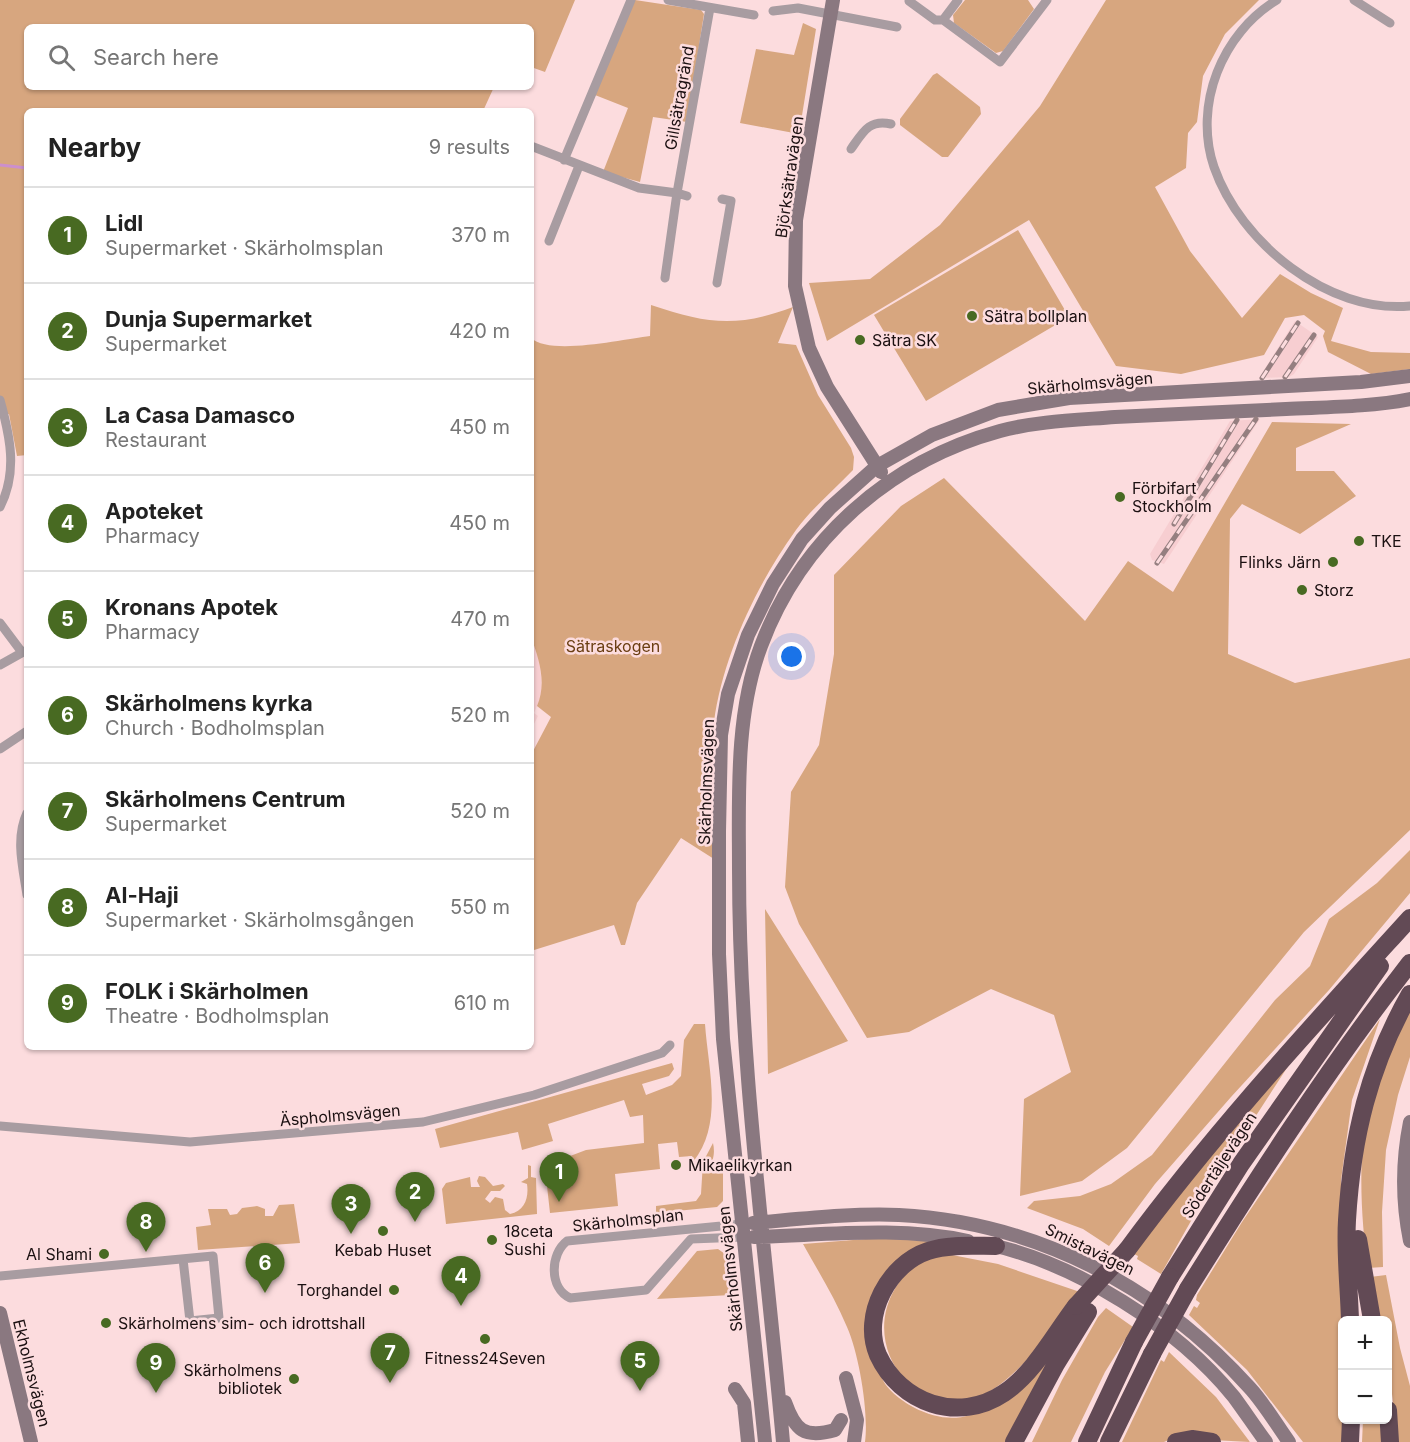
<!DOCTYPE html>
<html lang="en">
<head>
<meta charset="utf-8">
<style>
	body { margin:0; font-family:Inter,sans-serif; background:#f6f6f6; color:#222 }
	.controls { position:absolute; right:18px; bottom:18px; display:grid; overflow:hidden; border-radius:9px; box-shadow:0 2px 4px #0004 }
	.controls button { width:54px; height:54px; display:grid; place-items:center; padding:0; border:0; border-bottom:2px solid #e0e0e0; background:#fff; color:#222; font:30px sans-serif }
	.you { position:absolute; left:792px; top:657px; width:21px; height:21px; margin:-15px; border:4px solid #fff; border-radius:50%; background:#1a73e8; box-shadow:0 0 0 9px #1a73e833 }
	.badge { display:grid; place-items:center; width:39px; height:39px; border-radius:50%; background:#486a22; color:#fff; font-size:20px; font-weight:700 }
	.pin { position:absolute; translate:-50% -50px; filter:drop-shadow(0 2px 3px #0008) }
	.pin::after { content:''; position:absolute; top:32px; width:21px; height:18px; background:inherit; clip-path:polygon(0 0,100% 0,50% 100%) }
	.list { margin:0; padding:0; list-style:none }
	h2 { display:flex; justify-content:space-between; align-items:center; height:78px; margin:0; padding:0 24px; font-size:26px }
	h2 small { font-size:20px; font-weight:400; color:#767676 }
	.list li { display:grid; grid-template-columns:39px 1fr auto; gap:18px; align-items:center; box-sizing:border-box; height:96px; padding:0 24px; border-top:2px solid #e0e0e0 }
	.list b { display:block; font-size:22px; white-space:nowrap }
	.list p { margin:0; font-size:20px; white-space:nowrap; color:#767676 }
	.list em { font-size:20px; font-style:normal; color:#767676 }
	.icon { flex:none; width:33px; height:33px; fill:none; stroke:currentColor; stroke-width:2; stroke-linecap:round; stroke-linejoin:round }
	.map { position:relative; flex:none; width:1410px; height:1442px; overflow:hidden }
	.search { position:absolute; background:#fff; box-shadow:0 2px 4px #0004; left:24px; top:24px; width:510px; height:66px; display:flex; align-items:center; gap:15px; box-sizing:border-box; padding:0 21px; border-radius:9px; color:#767676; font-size:22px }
	.panel { position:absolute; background:#fff; box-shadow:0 2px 4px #0004; left:24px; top:108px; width:510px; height:942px; border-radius:9px }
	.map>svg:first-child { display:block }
	.built { fill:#f7ced1 }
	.green { fill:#d7a67f }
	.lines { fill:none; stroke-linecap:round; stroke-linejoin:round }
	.stream { stroke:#cc8fcd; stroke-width:3 }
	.street { stroke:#a89ca1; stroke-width:9 }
	.secondary { stroke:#8a7880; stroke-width:14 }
	.highway { stroke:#624a55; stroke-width:18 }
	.rail-casing { stroke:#957f80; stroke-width:5 }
	.rail { stroke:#fcdcde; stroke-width:3; stroke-dasharray:9; stroke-linecap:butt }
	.highway-bridge { stroke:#624a55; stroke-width:18 }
	.poi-dot { fill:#486a22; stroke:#fcdcde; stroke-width:2 }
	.labels { text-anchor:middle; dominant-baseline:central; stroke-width:5; stroke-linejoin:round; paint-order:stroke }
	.street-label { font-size:16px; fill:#1b1011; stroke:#fcdcde }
	.poi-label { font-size:16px; fill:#1b1011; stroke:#fcdcde; text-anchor:start }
	.park-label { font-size:16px; fill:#6a3e12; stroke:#fcdcde }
</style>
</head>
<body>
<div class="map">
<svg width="1410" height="1442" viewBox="0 0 1410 1442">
	<rect width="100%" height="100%" fill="#fcdcde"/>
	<!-- built -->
	<path class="built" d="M1295 321 1318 337 1294 374 1289 377 1259 378Z
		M1260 419 1164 564 1152 560 1150 554 1230 421Z
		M531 637 540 660 542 694 534 713 538 716 531 730Z"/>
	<!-- green -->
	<path class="green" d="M0 0H575L545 72 531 67V27H27V87H494L483 111H27V455L17 456 9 414 0 417Z
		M635 0 701 10 704 14 687 122 653 117 640 182 603 172 628 108 595 95Z
		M965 0H1028L1034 9 1003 51 996 53 954 23 953 15Z
		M1106 0H1259L1225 34 1203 76 1197 122 1188 133 1186 168 1155 187 1190 251 1242 318 1280 274 1311 293 1343 308 1331 341 1371 352 1410 353V369L1371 374 1328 352 1323 336 1325 331 1304 315 1285 318 1264 355 1181 374 1116 366 1029 220 827 341 809 283 870 279 940 225 1040 106Z
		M803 23 816 29 799 134 740 123 756 49 794 55Z
		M937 73 980 107 981 114 948 157H942L900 125V119L933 75Z
		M1018 230 1069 317 926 401 874 315Z
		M651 305C707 324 737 328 793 307L778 343 796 345 818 395 851 448 854 457 853 470C834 490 812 508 796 530 757 584 723 655 714 722 708 767 712 814 714 859L681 838 637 903 625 945H621L614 925 531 951V755L551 717 537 706C547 683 539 659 531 637V338C550 356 624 339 650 336Z
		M1272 422 1351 424 1296 448V471H1334L1356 496 1300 534 1242 504 1230 519 1228 654 1295 683 1410 658V830L1304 932 1127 1148 1082 1181 1020 1196 1024 1099 1071 1072 1054 1015 991 989 909 1032 867 1038 799 924 785 887 791 792 819 745 834 654V575L901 506 944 478 1085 621 1128 561 1173 592Z
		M1410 850V893L1329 990 1231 1097 1155 1184 1109 1246 1083 1229 1027 1208 1034 1201 1080 1196 1111 1184 1152 1155 1275 1000 1310 966 1329 919 1377 883Z
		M765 909 848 1041 768 1074Z
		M1410 1000V1057L1398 1095 1386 1150 1382 1212 1383 1267 1368 1268C1361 1222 1357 1152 1369 1107 1379 1071 1397 1035 1410 1000Z
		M1380 1019 1352 1100 1341 1180 1343 1442H1303L1247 1370 1189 1315 1194 1306 1197 1308 1200 1303 1196 1300 1197 1295 1242 1222Z
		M694 1024H705C708 1068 724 1124 693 1162L692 1156 679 1157 677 1142 658 1144 660 1169 615 1174 618 1206 550 1213 546 1177 549 1164 586 1150 644 1143 643 1115 630 1117 624 1100 548 1124 553 1141 522 1150 518 1132 440 1148 435 1129 672 1063 674 1069 669 1076 642 1084 646 1095 672 1085 681 1076 684 1040Z
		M1305 1040 1213 1182 1161 1274 1137 1259 1138 1256 1134 1254 1148 1232Z
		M713 1143C715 1152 714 1161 708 1168H723V1201L717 1207 656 1213V1206L696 1201 701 1194 703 1162Z
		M528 1165 531 1166V1177L536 1178 537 1214 446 1224 442 1189 446 1183 470 1177 471 1187H480L477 1181 479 1176 485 1177 493 1186 503 1184 505 1186 500 1191H491L485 1199 490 1203 495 1197 503 1199 505 1210 510 1214C525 1211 529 1197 527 1184L521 1182 528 1178Z
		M294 1204 300 1243 198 1250 196 1227 211 1225 208 1209H227L230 1215 237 1214 242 1208 257 1206 265 1209V1216H273L279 1205Z
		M878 1238 929 1241 882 1278C882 1305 877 1351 881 1375 884 1388 902 1401 913 1407 977 1441 1013 1387 1055 1347L1007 1442H865C869 1413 859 1354 847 1327 835 1298 818 1271 803 1244Z
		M718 1249 725 1254 731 1295 657 1299 697 1251Z
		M947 1254 998 1264 1080 1292C1055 1325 1030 1364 995 1388 928 1434 855 1353 896 1287 908 1267 925 1257 947 1254Z
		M1386 1275 1400 1348 1410 1386V1442H1398L1388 1362V1320H1379L1370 1277Z
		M1106 1308 1133 1327 1105 1372 1071 1442H1032L1062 1380 1098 1317Z
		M1169 1352 1216 1397 1250 1442 1174 1438 1164 1442H1122L1161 1360 1164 1362Z
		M1363 1420H1380L1382 1442H1362Z"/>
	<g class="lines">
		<!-- stream -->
		<path class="stream" d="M0 165 27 168"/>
		<!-- street -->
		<path class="street" d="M668 0 754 15
			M958 0 943 20 1000 62 1047 0
			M1277 0C1222 33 1193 105 1214 167 1240 242 1328 314 1410 306
			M1354 0 1390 23
			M909 1 935 20H943
			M773 11 798 8 897 27
			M531 146 639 188 677 193 710 8
			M851 149C863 132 869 119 891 124
			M564 160 631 0
			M549 241 579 166
			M665 278 677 193 687 196
			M717 283 731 201 722 199
			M0 400C10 436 18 472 0 507
			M0 623 21 651
			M0 665 25 651
			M0 749 27 731
			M27 813C15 838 23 868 27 895
			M0 1126 190 1142 423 1122 534 1095 662 1053 670 1045
			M742 1224 567 1241C550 1254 549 1288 570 1298L646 1290 691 1239 743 1237
			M0 1276 213 1256 219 1318 190 1321 183 1259"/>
		<!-- secondary -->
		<path class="secondary" d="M833 0 796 220 795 286 809 348 827 387 881 472
			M1410 1122C1402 1162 1402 1201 1410 1241
			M753 1223C801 1219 850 1213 899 1215 1035 1222 1158 1286 1249 1387 1264 1403 1276 1424 1289 1442
			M754 1237C827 1235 897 1226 968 1241
			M987 1244C1076 1263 1177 1327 1234 1397 1245 1412 1255 1427 1266 1442
			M0 1313 31 1442
			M846 1378 857 1420 854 1442
			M735 1389 744 1403 748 1442
			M785 1402C795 1430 804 1439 835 1430L841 1420
			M765 1442 723 1039 719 954V831L721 735 728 694 748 635 773 584 802 539 830 508 877 466 932 435 998 410 1069 398 1361 382 1410 376
			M783 1442C766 1251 739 1061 739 869 739 796 735 715 761 646 801 539 890 461 1000 431 1037 421 1078 420 1115 417 1172 414 1229 412 1286 409 1327 407 1370 407 1410 399"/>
		<!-- highway -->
		<path class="highway" d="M1358 1239 1372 1320
			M996 1246C974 1246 949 1244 928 1251 889 1264 861 1315 878 1355 900 1403 958 1424 1004 1393 1034 1373 1054 1335 1076 1306
			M1127 1250C1214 1132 1312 1026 1410 918
			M1170 1277 1241 1164 1380 966
			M1188 1289C1257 1178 1329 1067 1410 963
			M1350 1320C1349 1287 1345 1253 1347 1220 1352 1137 1369 1066 1410 994
			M1388 1410 1390 1442
			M1014 1442 1056 1364 1088 1312
			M1087 1442 1134 1342
			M1109 1442 1152 1354
			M1176 1442 1192 1439 1212 1442
			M1350 1442 1351 1420"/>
		<!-- rail casing -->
		<g class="rail-casing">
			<path id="rail" d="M1285 377 1314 335
				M1262 378 1298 323
				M1174 524 1237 420
				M1157 563 1256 419"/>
		</g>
		<!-- rail -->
		<use href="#rail" class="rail"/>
		<!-- highway-bridge -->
		<path class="highway-bridge" d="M1076 1306 1127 1250
			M1134 1342 1170 1277
			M1152 1354 1188 1289"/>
	</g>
	<!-- markers -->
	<g class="poi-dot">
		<circle cx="972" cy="316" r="6"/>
		<circle cx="860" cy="340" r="6"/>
		<circle cx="1120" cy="497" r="6"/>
		<circle cx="1359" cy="541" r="6"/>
		<circle cx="1333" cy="562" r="6"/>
		<circle cx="1302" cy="590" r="6"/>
		<circle cx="676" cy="1165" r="6"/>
		<circle cx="383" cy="1231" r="6"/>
		<circle cx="492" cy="1240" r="6"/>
		<circle cx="104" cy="1254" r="6"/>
		<circle cx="394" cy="1290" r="6"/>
		<circle cx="106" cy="1323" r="6"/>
		<circle cx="485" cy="1339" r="6"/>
		<circle cx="294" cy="1379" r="6"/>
	</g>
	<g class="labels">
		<!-- street labels -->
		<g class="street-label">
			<text transform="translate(679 98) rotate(-80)">Gillsätragränd</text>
			<text transform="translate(789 177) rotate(-82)">Björksätravägen</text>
			<text transform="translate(1090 383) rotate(-5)">Skärholmsvägen</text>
			<text transform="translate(706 782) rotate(-88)">Skärholmsvägen</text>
			<text transform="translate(340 1115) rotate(-5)">Äspholmsvägen</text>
			<text transform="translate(1219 1165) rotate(-57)">Södertäljevägen</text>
			<text transform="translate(628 1220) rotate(-6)">Skärholmsplan</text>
			<text transform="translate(1090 1249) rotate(26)">Smistavägen</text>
			<text transform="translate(730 1269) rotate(-96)">Skärholmsvägen</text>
			<text transform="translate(32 1373) rotate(76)">Ekholmsvägen</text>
		</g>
		<!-- poi labels -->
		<g class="poi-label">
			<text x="984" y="316">Sätra bollplan</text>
			<text x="872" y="340">Sätra SK</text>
			<text x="1132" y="488">Förbifart<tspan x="1132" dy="18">Stockholm</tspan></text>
			<text x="1371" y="541">TKE</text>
			<text x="1321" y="562" text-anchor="end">Flinks Järn</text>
			<text x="1314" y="590">Storz</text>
			<text x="688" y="1165">Mikaelikyrkan</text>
			<text x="504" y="1231">18ceta<tspan x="504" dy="18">Sushi</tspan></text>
			<text x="383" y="1250" text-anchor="middle">Kebab Huset</text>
			<text x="92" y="1254" text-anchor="end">Al Shami</text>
			<text x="382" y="1290" text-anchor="end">Torghandel</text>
			<text x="118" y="1323">Skärholmens sim- och idrottshall</text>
			<text x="485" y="1358" text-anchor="middle">Fitness24Seven</text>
			<text x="282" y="1370" text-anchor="end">Skärholmens<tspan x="282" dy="18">bibliotek</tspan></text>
		</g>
		<!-- park labels -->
		<g class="park-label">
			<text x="613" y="646">Sätraskogen</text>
		</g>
	</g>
</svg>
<div class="controls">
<button>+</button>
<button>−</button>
</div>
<div class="you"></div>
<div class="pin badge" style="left:559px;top:1202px">1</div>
<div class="pin badge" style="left:415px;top:1222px">2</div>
<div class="pin badge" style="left:351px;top:1234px">3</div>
<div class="pin badge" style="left:461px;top:1306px">4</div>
<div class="pin badge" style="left:640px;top:1391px">5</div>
<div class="pin badge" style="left:265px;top:1293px">6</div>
<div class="pin badge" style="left:390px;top:1383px">7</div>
<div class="pin badge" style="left:146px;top:1252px">8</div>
<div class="pin badge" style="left:156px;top:1393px">9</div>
<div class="search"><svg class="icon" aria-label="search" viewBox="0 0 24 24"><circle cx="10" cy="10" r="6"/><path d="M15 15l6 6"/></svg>Search here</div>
<section class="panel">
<h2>Nearby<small>9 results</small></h2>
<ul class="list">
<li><span class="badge">1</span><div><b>Lidl</b><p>Supermarket · Skärholmsplan</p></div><em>370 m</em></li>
<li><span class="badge">2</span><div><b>Dunja Supermarket</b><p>Supermarket</p></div><em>420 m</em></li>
<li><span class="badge">3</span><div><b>La Casa Damasco</b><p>Restaurant</p></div><em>450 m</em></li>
<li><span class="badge">4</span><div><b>Apoteket</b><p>Pharmacy</p></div><em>450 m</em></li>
<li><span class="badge">5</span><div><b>Kronans Apotek</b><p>Pharmacy</p></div><em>470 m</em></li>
<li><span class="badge">6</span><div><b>Skärholmens kyrka</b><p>Church · Bodholmsplan</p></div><em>520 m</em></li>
<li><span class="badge">7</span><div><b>Skärholmens Centrum</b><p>Supermarket</p></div><em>520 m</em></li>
<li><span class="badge">8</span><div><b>Al-Haji</b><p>Supermarket · Skärholmsgången</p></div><em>550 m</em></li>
<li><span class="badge">9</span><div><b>FOLK i Skärholmen</b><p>Theatre · Bodholmsplan</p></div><em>610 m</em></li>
</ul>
</section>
</div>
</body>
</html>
